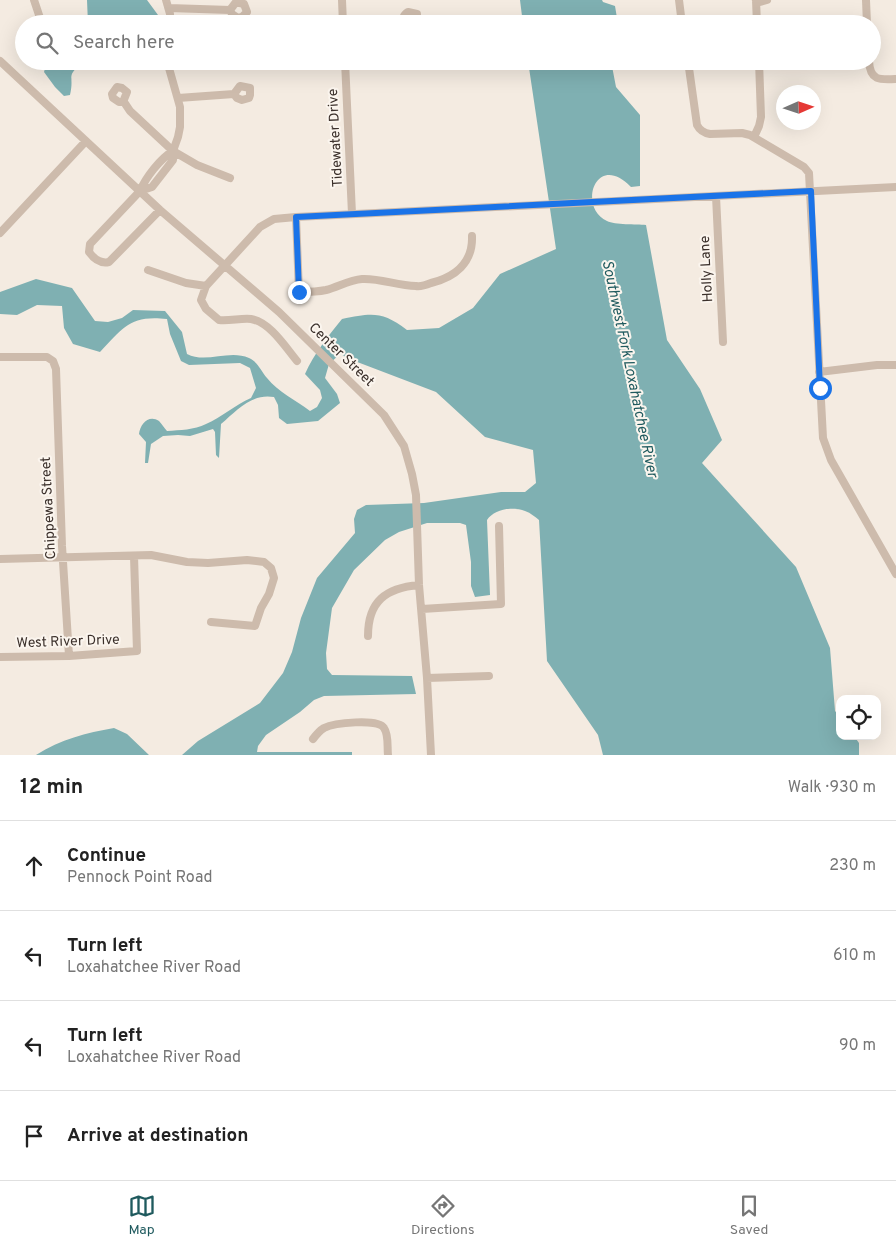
<!DOCTYPE html>
<html lang="en">
<head>
<meta charset="utf-8">
<style>
	body { margin:0; font-family:Overpass,sans-serif; background:#f6f6f6; color:#222 }
	.controls { position:absolute; right:15px; bottom:15px; display:grid; overflow:hidden; border-radius:10px; box-shadow:0 5px 20px #0002 }
	.controls button { width:45px; height:45px; display:grid; place-items:center; padding:0; border:0; border-bottom:1px solid #e0e0e0; background:#fff; color:#222; font:25px sans-serif }
	.compass { position:absolute; left:776px; top:85px; width:45px; height:45px; border-radius:50%; background:#fff; box-shadow:0 5px 20px #0002; rotate:87deg }
	.stop { position:absolute; width:15px; height:15px; margin:-11px; border:4px solid #1a73e8; border-radius:50%; background:#fff }
	.stop.end { background:#1a73e8; border-color:#fff; box-shadow:0 1px 5px #0008 }
	.list { margin:0; padding:0; list-style:none }
	h2 { display:flex; justify-content:space-between; align-items:center; height:65px; margin:0; padding:0 20px; font-size:21px }
	h2 small { font-size:16px; font-weight:400; color:#767676 }
	.list li { display:grid; grid-template-columns:32px 1fr auto; gap:15px; align-items:center; box-sizing:border-box; height:90px; padding:0 20px; border-top:1px solid #e0e0e0 }
	.list b { display:block; font-size:19px; white-space:nowrap }
	.list p { margin:0; font-size:16px; white-space:nowrap; color:#767676 }
	.list em { font-size:16px; font-style:normal; color:#767676 }
	.icon { flex:none; width:28px; height:28px; fill:none; stroke:currentColor; stroke-width:2; stroke-linecap:round; stroke-linejoin:round }
	.map { position:relative; flex:none; width:896px; height:755px; overflow:hidden }
	.search { position:absolute; background:#fff; box-shadow:0 5px 20px #0002; left:15px; right:15px; top:15px; height:55px; display:flex; align-items:center; gap:12px; box-sizing:border-box; padding:0 18px; border-radius:28px; color:#767676; font-size:19px }
	.sheet { height:425px; background:#fff }
	nav { display:flex; justify-content:space-around; align-items:center; box-sizing:border-box; height:70px; border-top:1px solid #e0e0e0; background:#fff; font-size:14px; color:#767676 }
	nav a { display:grid; justify-items:center; gap:2px }
	nav .on { color:#1f5a5e }
	.map>svg:first-child { display:block }
	.water { fill:#7fb0b2 }
	.lines { fill:none; stroke-linecap:round; stroke-linejoin:round }
	.minor { stroke:#cdbbac; stroke-width:8 }
	.route { stroke:#1a73e8; stroke-width:6 }
	.labels { text-anchor:middle; dominant-baseline:central; stroke-width:4; stroke-linejoin:round; paint-order:stroke }
	.street-label { font-size:14px; fill:#3b302b; stroke:#fbf5ee }
	.water-label { font-size:15px; font-style:italic; fill:#1f5a5e; stroke:#fbf5ee }
</style>
</head>
<body>
<div class="map">
<svg width="896" height="755" viewBox="0 0 896 755">
	<rect width="100%" height="100%" fill="#f4ebe1"/>
	<!-- water -->
	<path class="water" d="M87 0H147L158 15 159 24H88Z
		M520 0H602L603 2 615 6 618 24H523Z
		M65 61H85C64 77 75 74 70 95L64 96 55 87 44 72 46 65 53 64 59 66Z
		M528 61H611L616 87 640 115V186L631 187C596 151 577 207 607 221 615 225 636 224 646 225L667 340 700 389 722 440 702 463 796 567 830 648 835 711 840 717V736H854L859 743V755H603L598 735 547 661 539 520C535 517 531 513 525 511 513 506 494 509 487 520L490 595 475 597 471 586V562L466 525 460 523H427L399 532 385 540 354 570 332 608 326 653 327 669 332 675 412 676 416 694 324 696 314 700 300 712 266 735 258 746 257 752H352V755H182L198 741 260 703 283 673 292 652 301 618 317 578 355 533 354 519 357 510 366 505 424 503 501 492H525L536 483 533 450 485 437 436 392 352 360 340 354 329 364 325 378 337 394 340 403 318 421 287 424 279 418 278 405 274 397C252 393 237 410 221 424L219 458 216 455 215 432 213 429 190 436 178 435 163 436 151 444 148 463H145L146 442 139 434C140 424 149 414 159 421 162 424 164 428 167 431 180 430 194 430 206 424 222 417 235 405 251 398L256 388 250 368 240 363 189 365 181 361 170 334 167 319C130 315 124 327 100 352L73 344 64 328 62 306 37 305 17 315 0 314V292L36 279 72 288 95 321 108 322 122 318 133 310 165 311 182 332 187 354C206 364 229 349 249 358 258 362 261 371 267 378 278 392 296 400 310 411L317 407 322 398 320 390 305 374C314 354 328 336 342 319 372 313 382 311 407 330L439 328 473 308 500 274 556 249Z
		M114 728 127 734 149 755H36C61 739 86 733 114 728Z"/>
	<g class="lines">
		<!-- minor -->
		<path class="minor" d="M34 0 41 21
			M166 0 170 14V24
			M342 0 343 24
			M679 0 682 24
			M756 0 757 24
			M756 0 760 2 767 0
			M866 0 867 24
			M169 8 230 10 232 14 238 18 242 17 247 12 244 4 236 2 230 10
			M403 24C403 18 403 15 408 12L417 14V20L414 24
			M0 61 160 210 279 312 384 415 404 446 412 474 416 495 419 585 427 678 431 755
			M345 61 352 214
			M688 61 697 125C700 131 704 133 710 134L742 133 750 135 804 167 809 173 823 438 831 460 896 574
			M869 61C870 81 880 80 896 79
			M178 98 234 94 237 98 242 100 249 98 250 95V88L240 86 234 94
			M124 102H119L113 98 112 94 117 87 122 88 127 92 123 102H124L130 111 173 151 197 165 230 178
			M754 137 759 126 761 117 759 61
			M140 191 152 187 173 160V151L178 137 180 127V107L167 61
			M716 196 723 342
			M160 210 109 262C100 264 94 259 89 252L90 244 140 191C146 177 160 159 173 151
			M296 217 299 292C308 292 317 292 326 290 338 287 349 280 362 279 381 278 397 286 416 286 421 287 426 285 431 283 455 277 473 263 472 236
			M0 233 86 141
			M148 270 186 283 206 286
			M0 357H47L53 361 56 369 62 546 69 656
			M297 361C286 348 270 322 251 319 241 318 230 321 219 320L206 309 201 300 206 286 260 227 274 219 296 217 896 187
			M819 372 877 365H896
			M0 559 151 555 187 562 208 563 247 560 264 562 271 568 274 578 269 594 261 608 255 626 211 622
			M422 609 501 604 499 526
			M368 636C368 601 386 588 419 585
			M0 657 69 656 137 651 134 556
			M427 678 489 676
			M313 739C316 735 319 731 324 728 334 723 378 718 384 728 389 735 387 747 388 755"/>
	</g>
	<g class="lines">
		<!-- route -->
		<path class="route" d="M299 292 296 217 811 191 820 388"/>
	</g>
	<g class="labels">
		<!-- street labels -->
		<g class="street-label">
			<text transform="translate(336 138) rotate(-93)">Tidewater Drive</text>
			<text transform="translate(707 269) rotate(-93)">Holly Lane</text>
			<text transform="translate(341 355) rotate(44)">Center Street</text>
			<text transform="translate(49 508) rotate(-93)">Chippewa Street</text>
			<text transform="translate(68 642) rotate(-2)">West River Drive</text>
		</g>
		<!-- water labels -->
		<g class="water-label">
			<text transform="translate(629 369) rotate(78)">Southwest Fork Loxahatchee River</text>
		</g>
	</g>
</svg>
<div class="controls">
<button><svg class="icon" aria-label="locate" viewBox="0 0 24 24"><circle cx="12" cy="12" r="6"/><path d="M12 2v4M12 18v4M2 12h4M18 12h4"/></svg></button>
</div>
<svg class="compass" viewBox="-18 -18 36 36"><path d="M0-13l5 13h-10z" fill="#e53935"/><path d="M0 13l5-13h-10z" fill="#767676"/></svg>
<div class="stop" style="left:820px;top:388px"></div>
<div class="stop end" style="left:299px;top:292px"></div>
<div class="search"><svg class="icon" aria-label="search" viewBox="0 0 24 24"><circle cx="10" cy="10" r="6"/><path d="M15 15l6 6"/></svg>Search here</div>
</div>
<section class="sheet">
<h2>12 min<small>Walk · 930 m</small></h2>
<ul class="list">
<li><svg class="icon" aria-label="ahead" viewBox="0 0 24 24"><path d="M12 20V5M6 11l6-6 6 6"/></svg><div><b>Continue</b><p>Pennock Point Road</p></div><em>230 m</em></li>
<li><svg class="icon" aria-label="left" viewBox="0 0 24 24"><path d="M17 20v-9H6M10 6l-5 5 5 5"/></svg><div><b>Turn left</b><p>Loxahatchee River Road</p></div><em>610 m</em></li>
<li><svg class="icon" aria-label="left" viewBox="0 0 24 24"><path d="M17 20v-9H6M10 6l-5 5 5 5"/></svg><div><b>Turn left</b><p>Loxahatchee River Road</p></div><em>90 m</em></li>
<li><svg class="icon" aria-label="arrive" viewBox="0 0 24 24"><path d="M6 21V4h12l-3 4 3 4H6"/></svg><div><b>Arrive at destination</b></div></li>
</ul>
</section>
<nav>
<a class="on"><svg class="icon" aria-label="map" viewBox="0 0 24 24"><path d="M3 6l6-2 6 2 6-2v14l-6 2-6-2-6 2zM9 4v14M15 6v14"/></svg>Map</a>
<a><svg class="icon" aria-label="directions" viewBox="0 0 24 24"><path d="M12 3l9 9-9 9-9-9zM9 14v-3h6M13 9l2 2-2 2"/></svg>Directions</a>
<a><svg class="icon" aria-label="saved" viewBox="0 0 24 24"><path d="M7 4h10v16l-5-4-5 4z"/></svg>Saved</a>
</nav>
</body>
</html>
